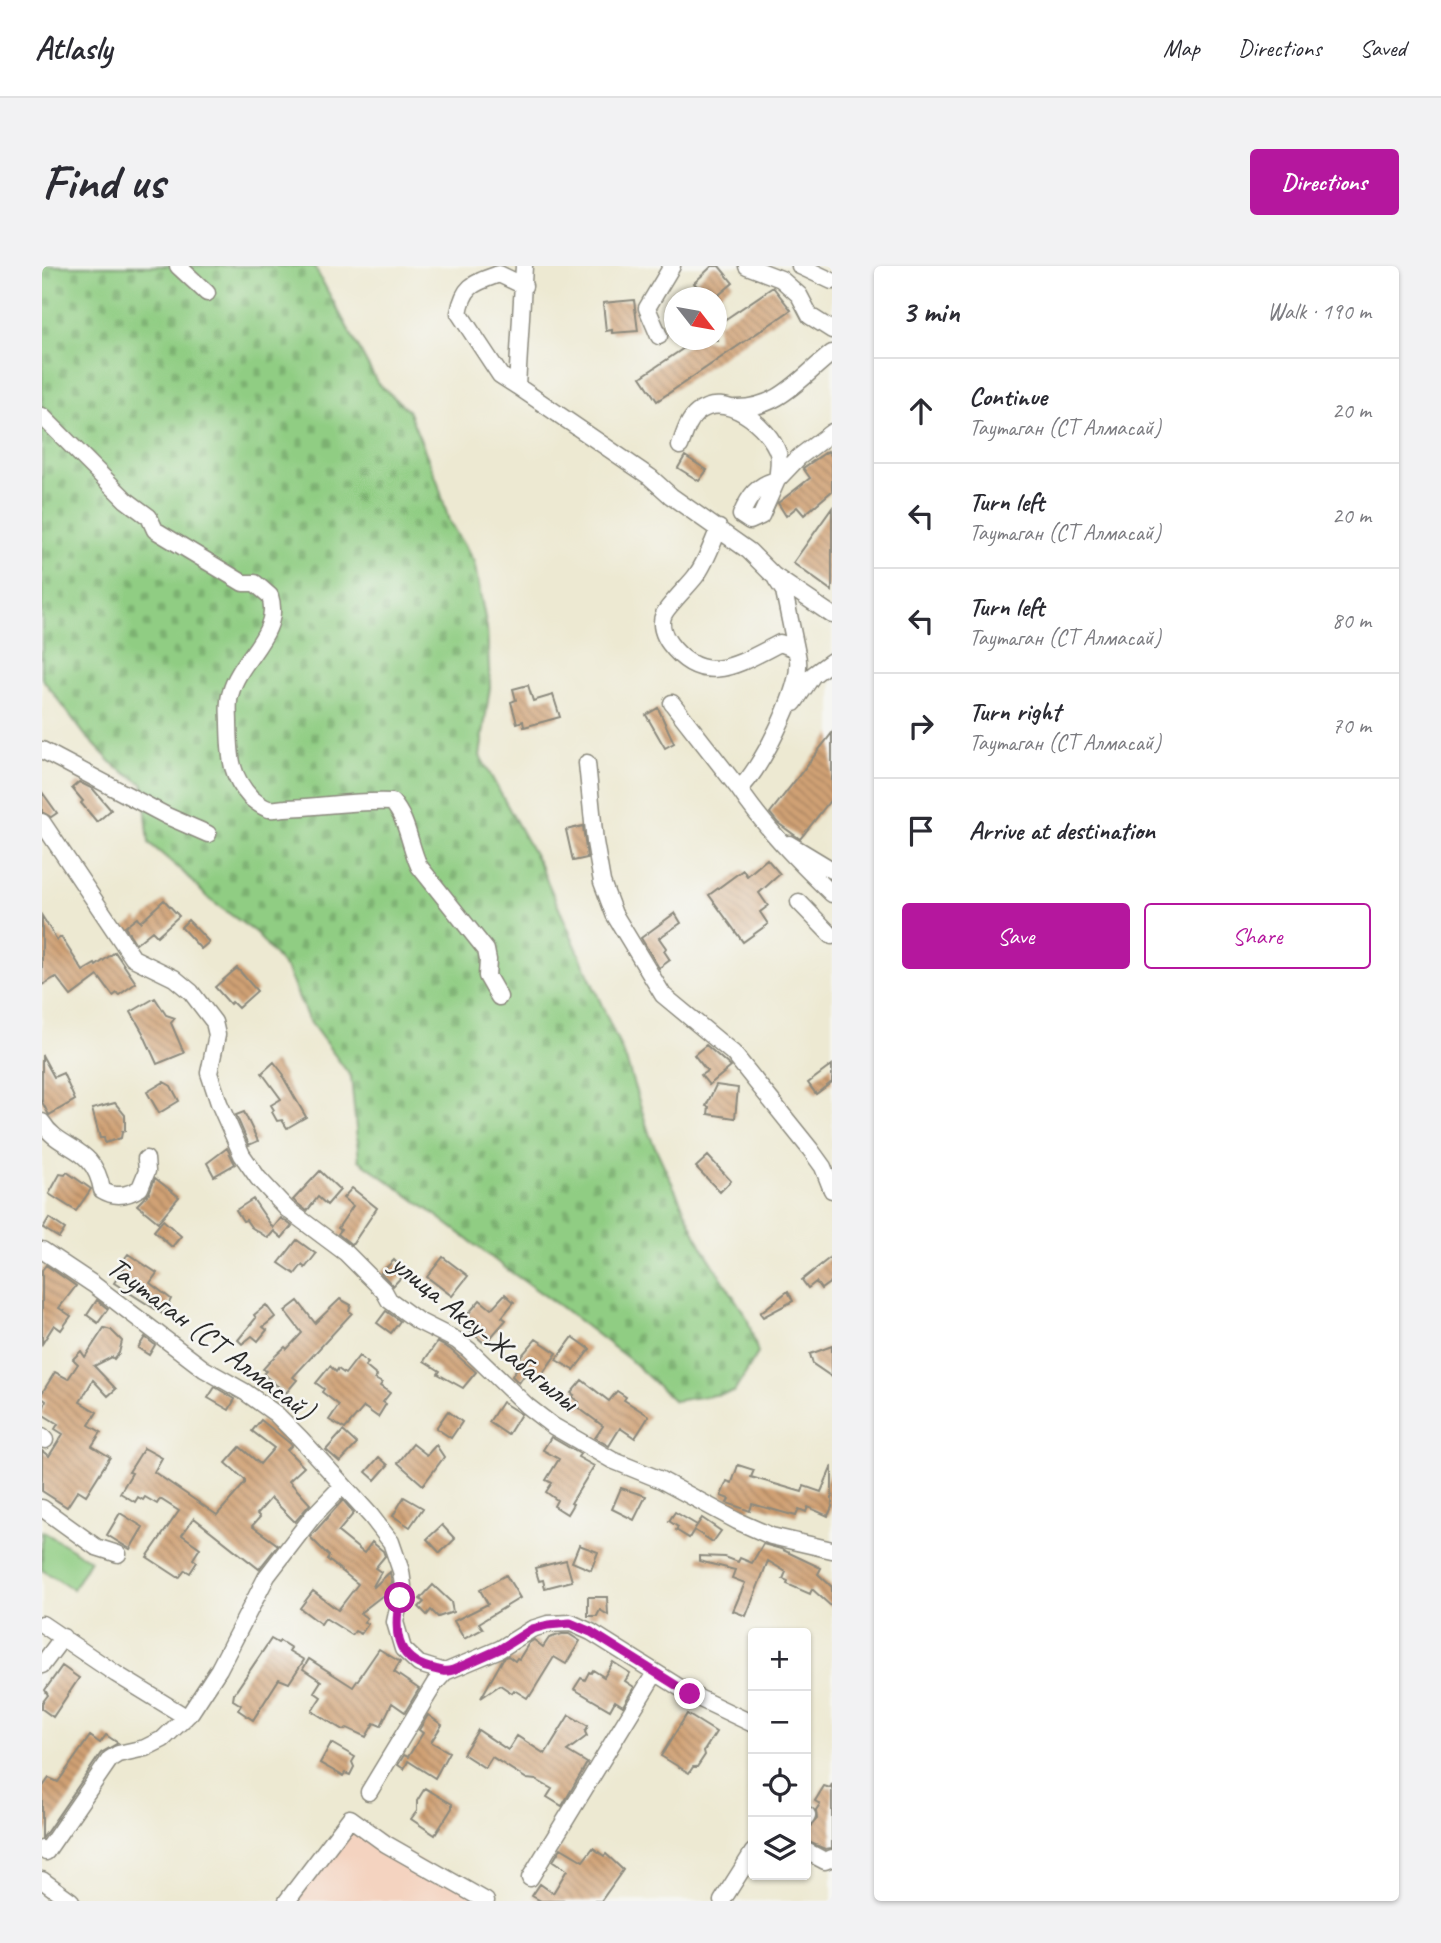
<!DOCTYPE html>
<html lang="en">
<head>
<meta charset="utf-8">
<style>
	body { margin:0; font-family:Caveat,sans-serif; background:#f2f2f3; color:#2b2b33 }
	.controls { position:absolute; right:21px; bottom:21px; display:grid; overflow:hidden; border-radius:7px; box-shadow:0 2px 5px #0004 }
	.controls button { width:63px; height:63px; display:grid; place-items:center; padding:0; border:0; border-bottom:2px solid #e1e1e2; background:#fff; color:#2b2b33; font:35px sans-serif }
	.compass { position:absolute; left:622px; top:21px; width:63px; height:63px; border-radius:50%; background:#fff; box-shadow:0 2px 5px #0004; rotate:121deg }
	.stop { position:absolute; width:21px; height:21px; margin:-16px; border:5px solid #b5179e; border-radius:50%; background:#fff }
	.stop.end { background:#b5179e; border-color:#fff; box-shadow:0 2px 7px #0008 }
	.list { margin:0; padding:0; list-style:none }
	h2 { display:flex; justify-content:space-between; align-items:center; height:91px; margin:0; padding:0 28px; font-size:30px }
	h2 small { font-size:23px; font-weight:400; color:#7c7c81 }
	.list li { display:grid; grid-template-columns:46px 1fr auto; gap:21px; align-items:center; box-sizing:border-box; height:105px; padding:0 28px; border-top:2px solid #e1e1e2 }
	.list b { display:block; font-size:26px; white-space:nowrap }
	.list p { margin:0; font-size:23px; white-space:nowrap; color:#7c7c81 }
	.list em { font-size:23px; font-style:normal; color:#7c7c81 }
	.actions { display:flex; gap:14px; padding:21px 28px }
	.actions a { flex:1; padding:16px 0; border:2px solid #b5179e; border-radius:7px; text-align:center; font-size:24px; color:#b5179e }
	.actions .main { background:#b5179e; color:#fff }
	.icon { flex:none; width:38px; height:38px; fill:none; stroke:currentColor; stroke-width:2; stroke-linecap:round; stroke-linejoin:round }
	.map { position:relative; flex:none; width:790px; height:1635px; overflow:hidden; border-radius:7px }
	header { display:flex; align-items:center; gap:42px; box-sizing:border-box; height:98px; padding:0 35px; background:#fff; border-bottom:2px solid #e1e1e2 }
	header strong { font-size:33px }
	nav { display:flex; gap:38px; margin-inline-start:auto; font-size:24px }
	.intro { display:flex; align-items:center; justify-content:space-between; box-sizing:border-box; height:168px; padding:0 42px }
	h1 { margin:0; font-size:49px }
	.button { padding:18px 32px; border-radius:7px; background:#b5179e; color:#fff; font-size:24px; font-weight:700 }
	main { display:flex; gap:42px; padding:0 42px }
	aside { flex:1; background:#fff; border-radius:7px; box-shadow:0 2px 5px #0004 }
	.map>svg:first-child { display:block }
	.built { fill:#f4d3c0 }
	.cemetery { fill:url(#cemetery-stones); stroke:#5e7c57; stroke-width:2 }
	.garden { fill:#90cd83; stroke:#5e7c57; stroke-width:2 }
	.building { fill:url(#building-back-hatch) }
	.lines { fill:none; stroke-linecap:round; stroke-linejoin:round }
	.minor-casing { stroke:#8c8a7e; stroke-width:19 }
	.minor { stroke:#fff; stroke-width:16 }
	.route { stroke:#b5179e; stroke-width:9 }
	.labels { text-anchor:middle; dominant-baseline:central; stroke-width:5; stroke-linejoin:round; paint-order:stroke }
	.street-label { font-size:30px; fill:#2b2b2b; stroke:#f6f6f2 }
</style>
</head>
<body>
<header>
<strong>Atlasly</strong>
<nav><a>Map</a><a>Directions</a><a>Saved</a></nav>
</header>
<div class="intro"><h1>Find us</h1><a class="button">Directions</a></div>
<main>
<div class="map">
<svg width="790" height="1635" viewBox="0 0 790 1635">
	<defs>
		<pattern id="cemetery-stones" width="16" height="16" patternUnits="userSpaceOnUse" patternTransform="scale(1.75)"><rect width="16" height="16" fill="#90cd83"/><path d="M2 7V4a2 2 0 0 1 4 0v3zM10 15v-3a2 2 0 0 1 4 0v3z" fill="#7cb071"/></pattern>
		<pattern id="building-back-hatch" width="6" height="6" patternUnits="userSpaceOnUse" patternTransform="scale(1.75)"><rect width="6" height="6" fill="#d0a175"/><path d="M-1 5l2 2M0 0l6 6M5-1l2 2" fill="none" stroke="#a98360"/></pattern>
	</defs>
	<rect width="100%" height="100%" fill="#f6f6f2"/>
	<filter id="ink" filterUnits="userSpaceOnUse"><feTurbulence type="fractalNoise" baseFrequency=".0143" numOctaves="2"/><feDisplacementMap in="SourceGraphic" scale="14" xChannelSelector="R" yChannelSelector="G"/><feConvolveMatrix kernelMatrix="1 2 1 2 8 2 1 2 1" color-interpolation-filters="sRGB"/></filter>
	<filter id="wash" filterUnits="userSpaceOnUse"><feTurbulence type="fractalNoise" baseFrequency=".00686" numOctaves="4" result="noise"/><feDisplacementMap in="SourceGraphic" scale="28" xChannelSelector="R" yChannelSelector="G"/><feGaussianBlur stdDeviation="1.57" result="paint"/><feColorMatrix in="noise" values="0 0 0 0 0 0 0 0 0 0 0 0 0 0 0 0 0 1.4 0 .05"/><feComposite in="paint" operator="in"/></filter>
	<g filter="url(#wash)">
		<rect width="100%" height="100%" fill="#ede9d2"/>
		<!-- built -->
		<path class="built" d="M308 1552 444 1635H245Z"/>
		<!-- cemetery -->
		<path class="cemetery" d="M0 0H272L335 116 366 144 395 214 407 255 432 296 445 362 448 421 438 490 498 599 584 794 608 870 659 979 705 1052 716 1087 692 1126 632 1135 587 1093 519 1041 466 1004 399 953 317 894 309 811 266 753 245 704 213 666 168 634 140 605 107 577 101 518 74 501 43 469 0 412Z"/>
		<!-- garden -->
		<path class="garden" d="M0 1265 48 1294 31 1323 0 1304Z"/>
		<g id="blocks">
			<!-- building -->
			<path class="building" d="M670 0H677L691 17 673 32H665L652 17Z
				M731 21 749 44 615 135 599 111 654 74H675V59Z
				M592 34 596 65 570 67V64L564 65 561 37Z
				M786 185 790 191V225L762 249 755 241 744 250 736 237 768 212 761 202Z
				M643 190 665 204 657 215 636 202Z
				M790 242V325L751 297Z
				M486 419 491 435 511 429 518 451 482 461 481 455 475 457 469 436 474 434 471 423Z
				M616 442 632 477 623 482 604 449Z
				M790 467V532L758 573 736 557 728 547Z
				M37 516 51 523 69 544 55 556 39 537 41 535 30 522Z
				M0 526 15 547 9 551 0 546Z
				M541 560 545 592 531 595 524 564Z
				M725 593 738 608 717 627 726 640 718 646 726 658 701 676 667 629 701 604 705 610Z
				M122 634 137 650 115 670 110 665 94 678 83 661 95 652 98 656Z
				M633 647 639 657 617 672 624 682 622 685 628 694 617 702 599 672Z
				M0 650 15 674 19 671 41 705 53 698 54 700 73 686 94 717 77 729 75 727 71 730 56 710 29 730 14 711 0 719Z
				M146 654 167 676 159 683 139 661Z
				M195 702 215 725 196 742 190 736 188 738 173 721Z
				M113 732 124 749 133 752 129 757 142 787 115 798 101 767 89 746Z
				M664 779 689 801 667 819 659 809 665 805 652 789Z
				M0 789 12 811 21 807 33 834 7 849 0 836Z
				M232 796 242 809 241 811 264 851 245 862 240 854 235 855 230 846 232 844 229 839 239 833 220 807Z
				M790 799V816L774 828 766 817Z
				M122 816 129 820 137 835 117 847 105 826Z
				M674 819 696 822 693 852 666 848 667 841 664 840Z
				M73 837 83 849V865L80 866 79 872 63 877 62 872H58L50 843Z
				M202 846 216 875 207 879 194 849Z
				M185 882 193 898 172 910 165 897Z
				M666 890 689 915 678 926 654 901Z
				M278 905 298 924 285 939 276 931 265 945 251 934Z
				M25 906 49 923 34 945 7 928 18 908 23 909Z
				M113 912 137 931 116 956 95 939 107 927Z
				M310 922 335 942 310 979 296 968 299 964 296 962 311 940 301 932Z
				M211 933 231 962 239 952 250 960 240 972 232 965 226 972 209 961 204 954 201 955 194 944Z
				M7 952 23 963 17 972 1 962Z
				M121 954 139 970 130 981 112 965Z
				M255 974 274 988 263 1002 260 999 253 1008 237 997Z
				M86 988 115 1007 108 1017 129 1033 121 1048 72 1017 84 999 80 996Z
				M790 990V1015L779 1023 774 1016 766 1022 760 1014Z
				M401 991 426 1010 410 1030 385 1011Z
				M352 994 364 1006 351 1020 339 1007Z
				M4 999 34 1020 17 1042 29 1050 19 1064 12 1059 0 1078V1004Z
				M746 1025 751 1035 721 1051 718 1047Z
				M463 1028 472 1036 460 1051 464 1054 443 1078 425 1062 431 1054 425 1049 438 1034 449 1043Z
				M298 1033 309 1039 307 1045 310 1047 251 1111 255 1114 244 1127 221 1108 224 1105 221 1103 230 1093 243 1081 245 1083 260 1067 243 1045 256 1035 273 1057Z
				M55 1034 66 1043 56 1057 45 1049Z
				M224 1039 233 1051 221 1061 225 1064 216 1075 210 1070 200 1078 196 1074 214 1052 212 1049Z
				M344 1045 358 1055 349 1067 335 1057Z
				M62 1062 69 1064 80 1075 77 1087 72 1093 70 1091 52 1100 74 1123 66 1130 51 1114 38 1136 55 1146 47 1159 59 1166 50 1180 68 1191 44 1229 36 1224 25 1241 0 1225V1185L7 1190 21 1168 13 1163 16 1158 0 1148 4 1135 0 1132V1127L13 1106 26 1113 36 1098 31 1093 39 1085 43 1091Z
				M103 1071 113 1079 107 1089 96 1082Z
				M531 1071 548 1083 532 1104 514 1094Z
				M494 1073 515 1087 499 1110 487 1102 477 1117 470 1110 478 1097 475 1095Z
				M395 1076 408 1083 434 1106 421 1122 396 1108 398 1105 382 1095Z
				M790 1080V1111L771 1098 768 1088Z
				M317 1090 326 1097 323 1100 335 1110 333 1113 340 1117 338 1120 348 1127 341 1136 344 1138 336 1151 322 1141 303 1163 287 1154 297 1139 280 1126 282 1123 274 1117 288 1100 294 1106 296 1103 303 1108Z
				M540 1114 567 1135 575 1125 584 1131 582 1134 607 1150 593 1172 578 1162 567 1180 553 1172 561 1160 534 1140 537 1136 530 1131 532 1129 529 1127Z
				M173 1121 193 1133 187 1144 166 1132Z
				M460 1136 479 1148 466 1169 447 1156Z
				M406 1145 420 1156 409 1172 394 1162Z
				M219 1154 250 1179 245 1184 262 1201 247 1215 268 1238 253 1256 229 1232 215 1248 218 1251 210 1260 236 1279 217 1303 152 1252 140 1269 158 1282 151 1293 155 1296 148 1307 143 1304 137 1312 105 1291 137 1245 118 1233 115 1238 103 1231 101 1234 96 1231 93 1236 78 1227 90 1207 87 1206 102 1182 120 1192 112 1206 175 1249 203 1217V1214L184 1197 198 1181 218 1198 232 1182 210 1165Z
				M301 1165 315 1178 298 1196 284 1184Z
				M509 1171 538 1188 536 1191 552 1200 529 1237 531 1238 525 1248 512 1240 515 1234 504 1226 510 1217 504 1214 517 1193 501 1184Z
				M371 1178 385 1189 394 1179 402 1191 381 1219 356 1197Z
				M337 1191 346 1199 333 1214 324 1206Z
				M696 1199 712 1204 709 1211 760 1226 762 1220 779 1226 790 1200V1241L786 1250 766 1241 764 1246 757 1243 754 1250 710 1238 708 1245 685 1237 687 1233 679 1230 685 1215 690 1217Z
				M579 1222 604 1230 592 1254 570 1243Z
				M362 1231 381 1242 368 1261 351 1250Z
				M301 1234 312 1247 296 1266 322 1287 330 1276 341 1285 343 1290 333 1302 339 1306 331 1320 332 1321 348 1306 350 1317 345 1323 348 1332 340 1330 318 1347 325 1352 322 1356 326 1358 319 1368 313 1365 310 1369 283 1352 279 1358 258 1342 271 1325 296 1344 316 1318 285 1293 287 1290 268 1271Z
				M633 1246 655 1259 647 1272 634 1264 636 1261 627 1255Z
				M78 1247 101 1261 88 1283 65 1269Z
				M660 1252 679 1265 671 1276 652 1264Z
				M400 1259 413 1273 398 1287 385 1273Z
				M721 1278 739 1283 779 1302 776 1308 790 1321V1341L770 1323 768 1328 745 1318 746 1315 741 1313 744 1306 726 1295 704 1350 691 1345 703 1317 690 1312 693 1304 657 1295V1290L683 1291 696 1296 698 1292 710 1297Z
				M537 1279 556 1286 549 1304 530 1296Z
				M524 1294 530 1315 503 1322 501 1314 497 1315 493 1302Z
				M464 1309 478 1332 437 1357 441 1363 422 1373 412 1355 446 1338 438 1324Z
				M391 1319 409 1336 411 1346 396 1351 389 1344 385 1349 377 1341 382 1336 378 1333Z
				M546 1331H565L566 1349 558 1344 555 1350H546Z
				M520 1368H527L538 1375 524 1398 512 1391 488 1430 487 1429 485 1432 472 1424 470 1427 458 1419 439 1432 461 1393 466 1390 473 1395 475 1392 477 1393 487 1377 492 1374 501 1381 507 1372Z
				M229 1373 236 1377 238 1375 249 1382 247 1385 262 1394 247 1417 237 1413 211 1454 196 1444 199 1439 191 1434 192 1428Z
				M337 1383 358 1396 352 1406 377 1423 363 1446 350 1437 339 1460 332 1457 324 1471 305 1462 301 1464 270 1445 279 1431 272 1426 279 1415 261 1403 267 1393 311 1421Z
				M571 1396 588 1407 583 1415 592 1421 581 1440 573 1435 568 1444 532 1423 539 1412 543 1414 547 1406 549 1407 551 1404 562 1411Z
				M20 1400 37 1412 11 1451 0 1443V1437L6 1429 3 1424Z
				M645 1448 674 1466 662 1485 663 1489 655 1501H651L647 1507 619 1490Z
				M386 1449 400 1459 389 1476 407 1486 393 1512 366 1495 362 1503 356 1499 362 1489 366 1491 381 1467 377 1464Z
				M527 1449 546 1460 543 1466 545 1470 525 1485 545 1497 520 1540 505 1531 510 1523 494 1514 485 1513 450 1491 443 1502 421 1488 436 1464 466 1484 475 1470 503 1488Z
				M64 1469 76 1477 59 1487 0 1573V1522L7 1512 16 1516 48 1470 58 1477Z
				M289 1477 313 1491 310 1496 312 1501 308 1509 303 1507 301 1510 278 1497Z
				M790 1518V1582L783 1583 764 1575V1565L775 1553 774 1544 778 1538 773 1535 782 1520 788 1522Z
				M383 1522 410 1538V1542L393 1569 369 1553 375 1545V1535Z
				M519 1582 541 1595 551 1582 562 1590 564 1588 581 1604 559 1635H499L490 1630 498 1618 511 1627 525 1604 511 1595Z"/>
		</g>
	</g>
	<g filter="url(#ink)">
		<use href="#blocks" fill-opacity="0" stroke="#8c8a7e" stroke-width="2"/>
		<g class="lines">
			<!-- minor casing -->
			<g class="minor-casing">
				<path id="minor" d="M136 0 165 27
					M482 0 475 120 608 211 629 230 707 285 731 309 790 349
					M705 0 739 13 757 29 768 50 790 64
					M758 0 790 15
					M617 70 605 42 630 0
					M475 120 458 109 417 47C422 19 432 17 457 8L482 20
					M693 142C737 143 758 112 790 87
					M0 150 84 234 107 251 113 264 201 317H213L228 330C240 368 198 392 189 426 185 436 187 446 187 457 188 489 187 508 209 532 214 536 221 542 227 543 232 544 239 542 243 542 279 541 315 534 350 536 366 554 367 578 377 600L444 684 446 694 445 710 457 731
					M638 180C642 169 646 154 655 147 683 124 727 160 736 187 738 195 736 206 735 214
					M735 214C715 218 707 231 699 249L708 255 719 250 735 214 757 191 790 166
					M734 313 742 325 754 383
					M630 437 697 523C718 505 756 428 756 400 757 395 755 388 754 383L738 377C698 397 662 423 628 378 622 370 617 358 622 348 625 341 646 320 653 311 664 297 670 278 677 262
					M752 437 771 409 790 395
					M0 484 125 550 166 568
					M545 497 553 576 560 616 572 648 621 729 691 787 768 883 781 901 790 924
					M697 523C723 562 757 596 790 628
					M0 556 91 692 132 712 149 726 172 756 175 769 167 807 177 837 200 889 216 912 245 943 304 987 342 1025 347 1034 376 1055 414 1074 427 1084 485 1140 511 1160 570 1194 619 1214 695 1255 729 1270 790 1284
					M747 578 790 604
					M757 636 790 670
					M0 856C18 886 52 878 60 924 73 932 85 930 98 922L105 905 104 893
					M0 984 51 1018 162 1103 203 1126 234 1148 258 1172 329 1250 349 1276 359 1305 361 1320 353 1356 361 1383 377 1398 403 1406 458 1383 490 1363 506 1358 529 1357 549 1366 648 1428 711 1458
					M0 1171 3 1174
					M0 1242 54 1281 76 1288
					M0 1358 74 1408 144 1451
					M0 1399 21 1371
					M327 1526 393 1417 403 1406
					M764 1551 765 1549
					M0 1583 4 1586 68 1493 76 1488 103 1482 121 1473 149 1446 177 1403 225 1310 271 1250 301 1219
					M764 1585 783 1595 790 1592
					M488 1612 613 1407
					M0 1614 29 1635
					M245 1635 308 1552 344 1578 444 1635
					M680 1635 711 1586"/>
			</g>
			<!-- minor -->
			<use href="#minor" class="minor"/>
		</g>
	</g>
	<g class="lines" filter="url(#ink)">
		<!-- route -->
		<path class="route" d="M358 1332C352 1362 352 1393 388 1402 397 1404 402 1407 411 1404L458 1383 490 1363 506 1359 528 1357 549 1366 648 1428"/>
	</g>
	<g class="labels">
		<!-- street labels -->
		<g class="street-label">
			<text transform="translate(443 1066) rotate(39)">улица Аксу-Жабагылы</text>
			<text transform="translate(169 1072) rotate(37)">Таутаган (СТ Алмасай)</text>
		</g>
	</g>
</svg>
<div class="controls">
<button>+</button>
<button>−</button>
<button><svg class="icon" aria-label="locate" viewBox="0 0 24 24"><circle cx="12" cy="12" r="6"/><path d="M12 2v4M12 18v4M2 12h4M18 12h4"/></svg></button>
<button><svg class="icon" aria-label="layers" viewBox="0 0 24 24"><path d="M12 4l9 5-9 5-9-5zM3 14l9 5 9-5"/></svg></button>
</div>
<svg class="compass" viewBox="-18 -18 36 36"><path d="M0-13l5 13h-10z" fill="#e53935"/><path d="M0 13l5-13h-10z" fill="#7c7c81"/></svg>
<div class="stop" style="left:358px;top:1332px"></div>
<div class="stop end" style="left:648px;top:1428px"></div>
</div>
<aside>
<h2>3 min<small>Walk · 190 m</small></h2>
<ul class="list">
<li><svg class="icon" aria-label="ahead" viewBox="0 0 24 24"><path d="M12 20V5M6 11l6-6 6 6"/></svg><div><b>Continue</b><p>Таутаган (СТ Алмасай)</p></div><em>20 m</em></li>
<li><svg class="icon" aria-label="left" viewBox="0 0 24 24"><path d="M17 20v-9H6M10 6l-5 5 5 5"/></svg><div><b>Turn left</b><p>Таутаган (СТ Алмасай)</p></div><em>20 m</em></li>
<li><svg class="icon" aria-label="left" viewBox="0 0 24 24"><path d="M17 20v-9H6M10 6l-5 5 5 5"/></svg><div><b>Turn left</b><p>Таутаган (СТ Алмасай)</p></div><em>80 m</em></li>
<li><svg class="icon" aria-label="right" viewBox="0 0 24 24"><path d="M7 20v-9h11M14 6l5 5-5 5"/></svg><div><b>Turn right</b><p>Таутаган (СТ Алмасай)</p></div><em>70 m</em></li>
<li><svg class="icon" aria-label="arrive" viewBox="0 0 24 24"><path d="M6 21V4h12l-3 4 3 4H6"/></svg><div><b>Arrive at destination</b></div></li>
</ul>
<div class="actions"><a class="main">Save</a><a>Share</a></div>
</aside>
</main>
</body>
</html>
